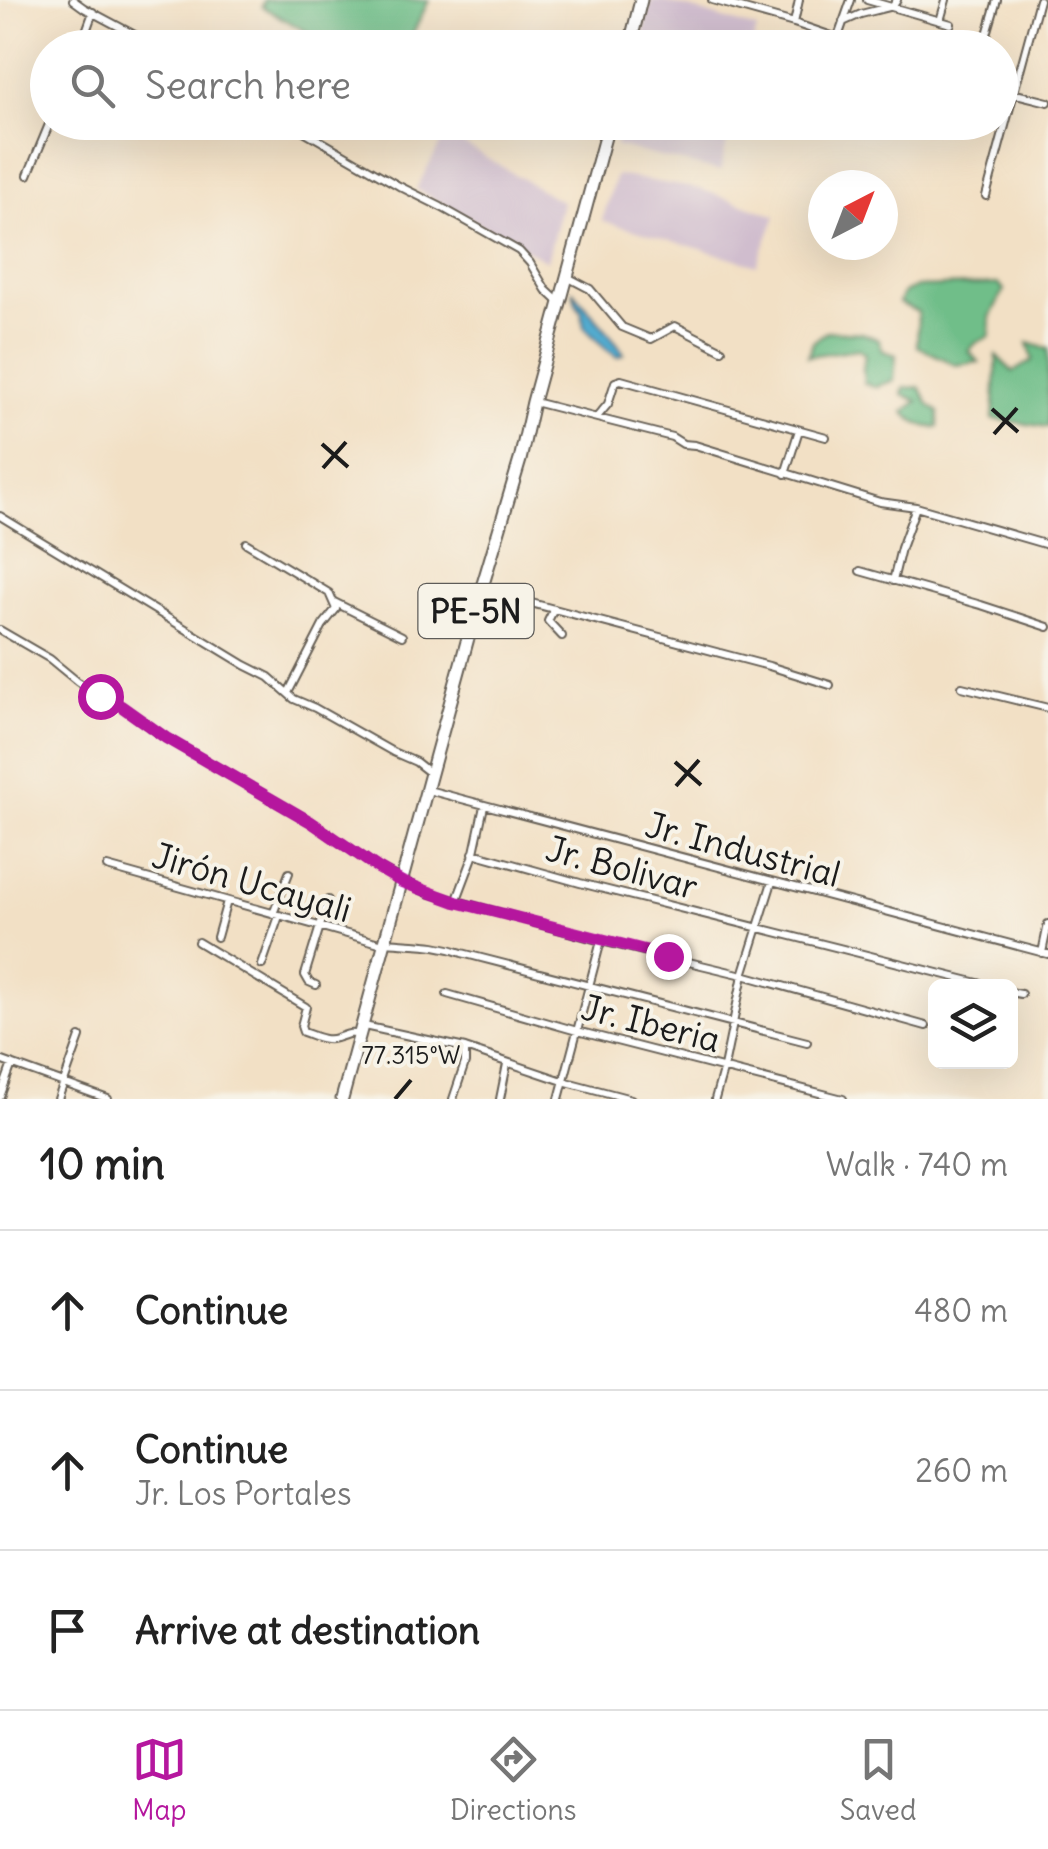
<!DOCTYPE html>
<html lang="en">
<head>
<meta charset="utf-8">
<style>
	body { margin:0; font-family:Delius,sans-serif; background:#f2f2f2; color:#222 }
	.controls { position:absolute; right:30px; bottom:30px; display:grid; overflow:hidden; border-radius:15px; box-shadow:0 10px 40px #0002 }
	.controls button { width:90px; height:90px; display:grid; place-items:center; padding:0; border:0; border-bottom:2px solid #e0e0e0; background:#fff; color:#222; font:50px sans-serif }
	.compass { position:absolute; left:808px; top:170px; width:90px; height:90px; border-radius:50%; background:#fff; box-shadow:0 10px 40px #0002; rotate:42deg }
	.stop { position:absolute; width:30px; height:30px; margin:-22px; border:8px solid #b5179e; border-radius:50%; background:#fff }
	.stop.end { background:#b5179e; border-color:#fff; box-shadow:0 2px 10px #0008 }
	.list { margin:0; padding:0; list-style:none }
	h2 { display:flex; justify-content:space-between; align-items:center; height:130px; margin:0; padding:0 40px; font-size:42px }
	h2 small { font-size:32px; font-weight:400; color:#767676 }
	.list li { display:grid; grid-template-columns:65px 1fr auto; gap:30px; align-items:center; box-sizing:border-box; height:160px; padding:0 40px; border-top:2px solid #e0e0e0 }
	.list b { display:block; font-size:38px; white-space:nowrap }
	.list p { margin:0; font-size:32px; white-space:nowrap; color:#767676 }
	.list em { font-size:32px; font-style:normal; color:#767676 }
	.icon { flex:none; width:55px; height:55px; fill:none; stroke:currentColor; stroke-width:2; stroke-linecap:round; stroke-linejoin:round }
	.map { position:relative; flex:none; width:1048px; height:1099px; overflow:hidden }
	.search { position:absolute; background:#fff; box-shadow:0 10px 40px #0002; left:30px; right:30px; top:30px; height:110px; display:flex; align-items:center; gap:25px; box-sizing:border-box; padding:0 35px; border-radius:55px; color:#767676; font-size:38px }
	.sheet { height:610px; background:#fff }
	nav { display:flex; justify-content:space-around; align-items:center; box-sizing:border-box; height:140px; border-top:2px solid #e0e0e0; background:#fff; font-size:28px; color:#767676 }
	nav a { display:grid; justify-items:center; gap:5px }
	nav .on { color:#b5179e }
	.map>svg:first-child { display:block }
	.industrial { fill:#d0bdce }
	.forest { fill:#6fbe89; stroke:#466d52; stroke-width:2.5 }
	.water { fill:#52abcf; stroke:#376476; stroke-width:2.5 }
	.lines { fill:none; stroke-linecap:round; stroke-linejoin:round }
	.minor-casing { stroke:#676157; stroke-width:10 }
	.trunk-casing { stroke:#676157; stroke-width:15 }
	.minor { stroke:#fff; stroke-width:6 }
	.trunk { stroke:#fff; stroke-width:11 }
	.route { stroke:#b5179e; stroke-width:12 }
	.ticks { fill:none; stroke:#1c1c1c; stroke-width:4 }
	.labels { text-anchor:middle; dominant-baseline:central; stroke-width:8; stroke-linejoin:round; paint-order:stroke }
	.shield { fill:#f7f3e8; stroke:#5e5c59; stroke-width:2.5 }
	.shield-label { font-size:32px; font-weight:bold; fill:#1c1c1c }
	.street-label { font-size:35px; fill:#1c1c1c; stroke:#f7f3e8 }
	.ticks-label { font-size:25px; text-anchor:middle; fill:#1c1c1c; stroke:#f7f3e8; stroke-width:8; stroke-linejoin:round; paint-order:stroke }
</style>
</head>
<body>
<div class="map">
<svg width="1048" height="1099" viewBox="0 0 1048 1099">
	<rect width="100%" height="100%" fill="#f7f3e8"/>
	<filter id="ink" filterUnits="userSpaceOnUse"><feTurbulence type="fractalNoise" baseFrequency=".01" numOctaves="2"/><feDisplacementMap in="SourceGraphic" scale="20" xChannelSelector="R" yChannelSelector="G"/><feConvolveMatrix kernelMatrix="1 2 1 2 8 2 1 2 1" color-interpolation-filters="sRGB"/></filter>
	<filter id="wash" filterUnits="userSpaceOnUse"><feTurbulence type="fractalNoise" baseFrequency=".0048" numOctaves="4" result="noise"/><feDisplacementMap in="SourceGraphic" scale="40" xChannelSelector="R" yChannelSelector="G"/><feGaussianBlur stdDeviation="2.25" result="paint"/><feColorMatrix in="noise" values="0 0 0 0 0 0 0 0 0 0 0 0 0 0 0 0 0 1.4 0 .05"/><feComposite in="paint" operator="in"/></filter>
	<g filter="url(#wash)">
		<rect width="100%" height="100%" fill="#f2e0c5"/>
		<!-- industrial -->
		<path class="industrial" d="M651 0H661L757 29 752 47H640Z
			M621 123V122L732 123 720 171 615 146Z
			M446 134 562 202 547 261 416 189Z
			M616 175 700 189 776 216 757 265 602 221Z"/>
		<!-- forest -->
		<path class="forest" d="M264 0H429L406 48 334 47 262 7Z
			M999 284 1004 290 990 317V336L976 343 968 351 979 362 956 365 917 346 918 312 899 303 903 293 917 287Z
			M827 331 862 333 879 340 883 351 896 355 894 380 876 387 864 383 863 368 865 354 858 349 808 356 813 342Z
			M1028 343 1048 349V427L993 419 997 356 1013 372 1033 360Z
			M920 387 929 405 939 412 938 427C924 429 914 422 904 412L918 401 902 394 904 388Z"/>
		<!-- water -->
		<path class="water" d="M573 290C589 313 610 330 624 354L618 357 606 349 584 327 581 310 576 303Z"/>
	</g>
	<g filter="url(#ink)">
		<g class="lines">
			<!-- minor casing -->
			<g class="minor-casing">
				<path id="minor" d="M73 0 84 8 159 48
					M712 0 794 23 867 48
					M867 0 951 24
					M940 21 946 0
					M843 22 861 14 893 6 897 0
					M794 23 799 0
					M838 37 851 0
					M80 48 93 12
					M983 48 997 0
					M1000 90 1048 102
					M288 122 399 186 441 207 519 251 530 263 546 290 559 302
					M955 133 958 122
					M28 175 50 122
					M986 196 1039 0
					M569 278 590 289 622 327 651 339 675 326 722 350
					M534 402 672 437 683 444 695 445 880 502 916 507 901 548 893 581
					M597 417 608 404 615 382 621 380 826 437
					M785 474 799 430
					M916 507 1048 545
					M0 516 245 665 269 677 294 699 315 708 393 752 416 762 430 773
					M246 543 329 593 336 609 323 625 288 693
					M860 571 981 605 1048 627
					M482 590 769 666 830 685
					M334 602 402 636
					M554 609 548 621 562 636
					M0 630 50 659 78 682 121 706 166 738 311 822 378 868 428 893 601 941 743 975 926 1026
					M962 687 1048 708
					M428 790 1048 954
					M473 853 580 883 990 986
					M107 867 383 944
					M456 902 473 857 484 806
					M273 914 289 873
					M217 937 227 901
					M198 942 306 1007 301 1026 303 1032C313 1035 325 1042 336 1038 347 1035 348 1032 360 1035
					M387 942C415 945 435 943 462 953L807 1042
					M1042 953 1048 924
					M262 965 279 916
					M316 985 309 982 305 975 328 900
					M1010 992 1021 994
					M447 994 577 1031 843 1099
					M364 1026 465 1048 563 1081 631 1099
					M0 1060 108 1099
					M0 1097 12 1064
					M58 1099 80 1037
					M453 1099 465 1063V1048
					M500 1099 507 1064
					M559 1099 601 941
					M715 1099 724 1067 743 975 772 882"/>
			</g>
			<!-- trunk casing -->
			<g class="trunk-casing">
				<path id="trunk" d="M629 48 641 0
					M342 1099 480 594 520 460 533 402 609 122"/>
			</g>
			<!-- minor -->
			<use href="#minor" class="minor"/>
			<!-- trunk -->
			<use href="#trunk" class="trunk"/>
		</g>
	</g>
	<g class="lines" filter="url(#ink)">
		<!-- route -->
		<path class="route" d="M100 696 121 706 166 738 311 822 378 868 402 882 456 902 668 956"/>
	</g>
	<!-- ticks -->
	<path class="ticks" d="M992 409 1018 432M994 434 1017 408M322 444 348 467M323 468 346 442M675 762 701 785M676 786 699 760M395 1099 411 1080"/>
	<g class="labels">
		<!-- shield labels -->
		<rect class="shield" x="418.5" y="584" width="115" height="54" rx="8"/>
		<g class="shield-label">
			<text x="476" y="611">PE-5N</text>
		</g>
		<!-- street labels -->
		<g class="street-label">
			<text transform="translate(743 849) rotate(15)">Jr. Industrial</text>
			<text transform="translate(622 867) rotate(15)">Jr. Bolivar</text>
			<text transform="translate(252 882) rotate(16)">Jirón Ucayali</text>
			<text transform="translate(651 1023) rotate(14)">Jr. Iberia</text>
		</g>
	</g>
	<g class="ticks-label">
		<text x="411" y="1064">77.315°W</text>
	</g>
</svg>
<div class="controls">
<button><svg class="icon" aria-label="layers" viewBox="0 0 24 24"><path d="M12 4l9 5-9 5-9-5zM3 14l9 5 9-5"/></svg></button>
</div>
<svg class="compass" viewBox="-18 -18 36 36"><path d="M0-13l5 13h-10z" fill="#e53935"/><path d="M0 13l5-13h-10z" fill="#767676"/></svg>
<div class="stop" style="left:100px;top:696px"></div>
<div class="stop end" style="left:668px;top:956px"></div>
<div class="search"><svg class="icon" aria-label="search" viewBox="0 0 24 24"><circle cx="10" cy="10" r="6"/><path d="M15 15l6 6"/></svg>Search here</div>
</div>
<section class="sheet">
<h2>10 min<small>Walk · 740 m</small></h2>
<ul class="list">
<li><svg class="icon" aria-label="ahead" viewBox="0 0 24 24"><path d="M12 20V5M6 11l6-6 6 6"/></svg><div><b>Continue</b></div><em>480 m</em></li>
<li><svg class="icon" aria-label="ahead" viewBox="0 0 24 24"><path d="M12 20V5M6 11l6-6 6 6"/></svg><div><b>Continue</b><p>Jr. Los Portales</p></div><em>260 m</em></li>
<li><svg class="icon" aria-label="arrive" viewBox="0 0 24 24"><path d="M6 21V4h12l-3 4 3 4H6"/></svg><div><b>Arrive at destination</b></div></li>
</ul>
</section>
<nav>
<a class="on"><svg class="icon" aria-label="map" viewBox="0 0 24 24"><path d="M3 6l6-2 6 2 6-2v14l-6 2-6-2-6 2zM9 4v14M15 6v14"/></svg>Map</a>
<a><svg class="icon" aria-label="directions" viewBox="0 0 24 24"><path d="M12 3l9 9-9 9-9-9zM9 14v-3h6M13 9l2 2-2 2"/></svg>Directions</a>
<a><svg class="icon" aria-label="saved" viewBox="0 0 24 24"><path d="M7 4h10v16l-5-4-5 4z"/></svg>Saved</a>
</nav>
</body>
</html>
